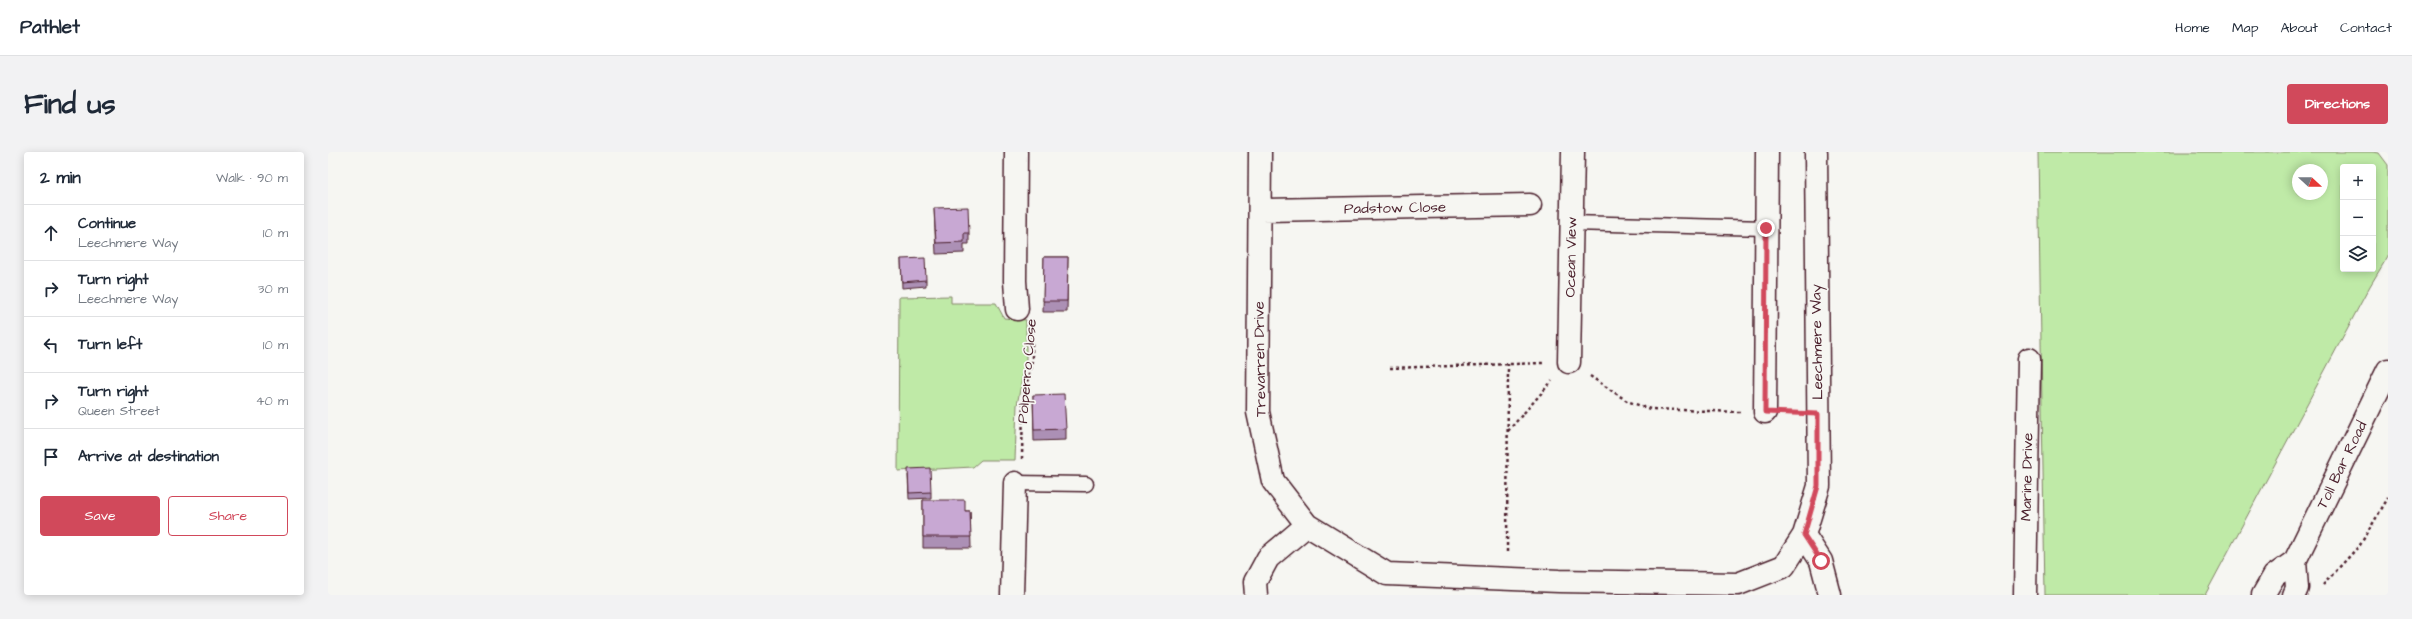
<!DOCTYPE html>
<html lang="en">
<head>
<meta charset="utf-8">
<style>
	body { margin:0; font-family:"Architects Daughter",sans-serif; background:#f2f2f3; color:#1f2937 }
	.controls { position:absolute; right:12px; top:12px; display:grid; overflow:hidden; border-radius:4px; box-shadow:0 2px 10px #0003 }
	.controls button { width:36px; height:36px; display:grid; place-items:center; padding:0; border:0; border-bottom:1px solid #e0e1e3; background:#fff; color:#1f2937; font:20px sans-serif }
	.compass { position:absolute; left:1964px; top:12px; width:36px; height:36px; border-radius:50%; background:#fff; box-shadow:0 2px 10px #0003; rotate:111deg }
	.stop { position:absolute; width:12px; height:12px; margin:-9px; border:3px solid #d1495b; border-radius:50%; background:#fff }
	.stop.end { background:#d1495b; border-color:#fff; box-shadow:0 1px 4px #0008 }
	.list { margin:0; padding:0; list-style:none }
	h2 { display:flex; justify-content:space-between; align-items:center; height:52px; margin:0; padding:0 16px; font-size:17px }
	h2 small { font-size:13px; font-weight:400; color:#747a83 }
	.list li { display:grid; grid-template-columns:26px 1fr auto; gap:12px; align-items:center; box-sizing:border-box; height:56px; padding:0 16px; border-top:1px solid #e0e1e3 }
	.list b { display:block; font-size:15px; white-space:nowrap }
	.list p { margin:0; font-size:13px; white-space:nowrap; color:#747a83 }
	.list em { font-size:13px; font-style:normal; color:#747a83 }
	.actions { display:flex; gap:8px; padding:12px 16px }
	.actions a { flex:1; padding:9px 0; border:1px solid #d1495b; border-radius:4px; text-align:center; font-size:14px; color:#d1495b }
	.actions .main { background:#d1495b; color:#fff }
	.icon { flex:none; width:22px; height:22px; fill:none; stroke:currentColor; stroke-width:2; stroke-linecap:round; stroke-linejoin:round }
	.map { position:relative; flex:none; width:2060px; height:443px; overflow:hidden; border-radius:4px }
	header { display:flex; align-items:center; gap:24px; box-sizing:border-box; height:56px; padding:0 20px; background:#fff; border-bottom:1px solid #e0e1e3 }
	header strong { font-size:19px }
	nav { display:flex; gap:22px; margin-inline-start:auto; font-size:14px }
	.intro { display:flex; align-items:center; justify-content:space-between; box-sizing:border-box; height:96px; padding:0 24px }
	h1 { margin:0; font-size:28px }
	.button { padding:10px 18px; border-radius:4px; background:#d1495b; color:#fff; font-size:14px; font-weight:700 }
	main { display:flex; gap:24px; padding:0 24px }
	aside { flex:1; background:#fff; border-radius:4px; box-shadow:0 2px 10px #0003 }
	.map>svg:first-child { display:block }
	.green { fill:#bfeaa7; stroke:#848469; fill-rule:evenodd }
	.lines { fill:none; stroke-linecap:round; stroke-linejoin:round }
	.lane-casing { stroke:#4a1f2b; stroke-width:17 }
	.street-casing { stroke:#4a1f2b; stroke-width:25 }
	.secondary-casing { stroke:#4a1f2b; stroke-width:25 }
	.path { stroke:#4a1f2b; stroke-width:2.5; stroke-dasharray:3 3; stroke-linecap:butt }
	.lane { stroke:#f6f6f2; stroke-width:14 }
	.street { stroke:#f6f6f2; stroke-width:22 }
	.secondary { stroke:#f6f6f2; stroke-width:22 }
	.wall { fill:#ac90b5; stroke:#4a1f2b }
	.building { fill:#c8a8d3; stroke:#4a1f2b }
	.route { stroke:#d1495b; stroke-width:5 }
	.labels { text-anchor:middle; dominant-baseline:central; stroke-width:3.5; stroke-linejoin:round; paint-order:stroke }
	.street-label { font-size:15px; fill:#4a1f2b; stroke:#f6f6f2 }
</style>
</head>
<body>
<header>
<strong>Pathlet</strong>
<nav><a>Home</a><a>Map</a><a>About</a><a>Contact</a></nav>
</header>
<div class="intro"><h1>Find us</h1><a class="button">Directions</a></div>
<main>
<aside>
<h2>2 min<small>Walk · 90 m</small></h2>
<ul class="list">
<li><svg class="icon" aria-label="ahead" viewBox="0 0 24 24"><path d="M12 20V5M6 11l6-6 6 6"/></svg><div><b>Continue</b><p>Leechmere Way</p></div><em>10 m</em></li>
<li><svg class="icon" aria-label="right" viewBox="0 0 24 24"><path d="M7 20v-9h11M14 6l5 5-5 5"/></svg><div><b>Turn right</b><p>Leechmere Way</p></div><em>30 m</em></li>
<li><svg class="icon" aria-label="left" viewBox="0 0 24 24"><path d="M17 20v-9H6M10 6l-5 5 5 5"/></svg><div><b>Turn left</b></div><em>10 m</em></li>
<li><svg class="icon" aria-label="right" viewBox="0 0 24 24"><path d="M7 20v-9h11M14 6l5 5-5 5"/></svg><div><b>Turn right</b><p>Queen Street</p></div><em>40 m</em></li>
<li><svg class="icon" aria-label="arrive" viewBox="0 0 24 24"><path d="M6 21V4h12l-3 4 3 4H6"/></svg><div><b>Arrive at destination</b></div></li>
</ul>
<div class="actions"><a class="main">Save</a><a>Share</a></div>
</aside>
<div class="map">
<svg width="2060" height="443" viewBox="0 0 2060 443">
	<rect width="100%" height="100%" fill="#f6f6f2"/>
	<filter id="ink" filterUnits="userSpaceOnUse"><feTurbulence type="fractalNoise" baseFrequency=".025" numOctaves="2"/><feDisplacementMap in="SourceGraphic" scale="8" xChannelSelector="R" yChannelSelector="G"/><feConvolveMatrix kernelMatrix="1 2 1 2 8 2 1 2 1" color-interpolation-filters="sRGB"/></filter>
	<g filter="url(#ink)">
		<!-- green -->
		<path class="green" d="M1710 0H2045L2051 1 2060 13V104L2042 134 1877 443H1717ZM2015 15H2045V117H2015ZM1970 18H1994V42H1970Z
			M623 144V151H668L676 166 698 168V207L689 253 687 308H653L645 315 570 319 571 145Z"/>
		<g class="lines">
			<!-- lane casing -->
			<g class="lane-casing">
				<path id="lane" d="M1243 71 1438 76
					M687 331 758 332"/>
			</g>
			<!-- street casing -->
			<g class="street-casing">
				<path id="street" d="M688 0 687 129 689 157
					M932 0 930 260 945 329 979 373 1059 422 1231 429 1410 432 1456 414 1476 383 1491 334 1488 0
					M932 58 1202 53
					M1241 210 1245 0
					M1437 260 1439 0
					M1476 383 1493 409 1502 443
					M684 443 687 331
					M928 443 927 430 940 406 979 373
					M1697 443 1701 207"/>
			</g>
			<!-- secondary casing -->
			<g class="secondary-casing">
				<path id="secondary" d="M1935 443 1946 424 1967 409 2060 218
					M1966 443 1969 436 1967 409"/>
			</g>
			<!-- path -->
			<path class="path" d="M1062 216 1215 211
				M1262 224 1299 249 1322 257 1412 260
				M1180 279 1224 229
				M694 307 695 247 704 209V177
				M1179 400 1180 212
				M1995 433 2032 393 2060 346"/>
			<!-- lane -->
			<use href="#lane" class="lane"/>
			<!-- street -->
			<use href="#street" class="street"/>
			<!-- secondary -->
			<use href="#secondary" class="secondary"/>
		</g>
		<!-- wall -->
		<path class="wall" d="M606 56 641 81V92H636V101L608 102Z
			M716 105H740L739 160H715Z
			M573 107 598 128V134L574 136Z
			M705 243 738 277V288L706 289Z
			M580 323 603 340V346L581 347Z
			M595 348 637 359H642L643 396H595Z"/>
		<!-- building -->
		<path class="building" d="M640 55 641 81H636V90L608 91 606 56Z
			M716 105H740L739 149H715Z
			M597 106 598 128 574 130 573 107Z
			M736 242 738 277 706 278 705 243Z
			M602 316 603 340 581 341 580 317Z
			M595 348H637V359H642L643 385H595Z"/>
	</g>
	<g class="lines" filter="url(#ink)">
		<!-- route -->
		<path class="route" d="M1438 76 1437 260 1490 262V334L1476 383 1493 409"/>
	</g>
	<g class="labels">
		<!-- street labels -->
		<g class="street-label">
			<text transform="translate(1067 56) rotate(-1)">Padstow Close</text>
			<text transform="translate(1243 105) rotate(-89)">Ocean View</text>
			<text transform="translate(1489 190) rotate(-91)">Leechmere Way</text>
			<text transform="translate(932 207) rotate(-91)">Trevarren Drive</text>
			<text transform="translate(699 219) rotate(-85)">Polperro Close</text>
			<text transform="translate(2014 313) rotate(-64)">Toll Bar Road</text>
			<text transform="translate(1699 325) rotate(-89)">Marine Drive</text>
		</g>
	</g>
</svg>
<div class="controls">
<button>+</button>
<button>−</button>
<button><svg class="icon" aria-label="layers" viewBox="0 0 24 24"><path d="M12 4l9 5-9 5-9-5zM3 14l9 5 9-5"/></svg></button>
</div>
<svg class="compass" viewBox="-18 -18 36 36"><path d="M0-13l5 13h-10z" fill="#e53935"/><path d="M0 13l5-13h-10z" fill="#747a83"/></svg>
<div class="stop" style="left:1493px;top:409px"></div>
<div class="stop end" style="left:1438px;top:76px"></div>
</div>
</main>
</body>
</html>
